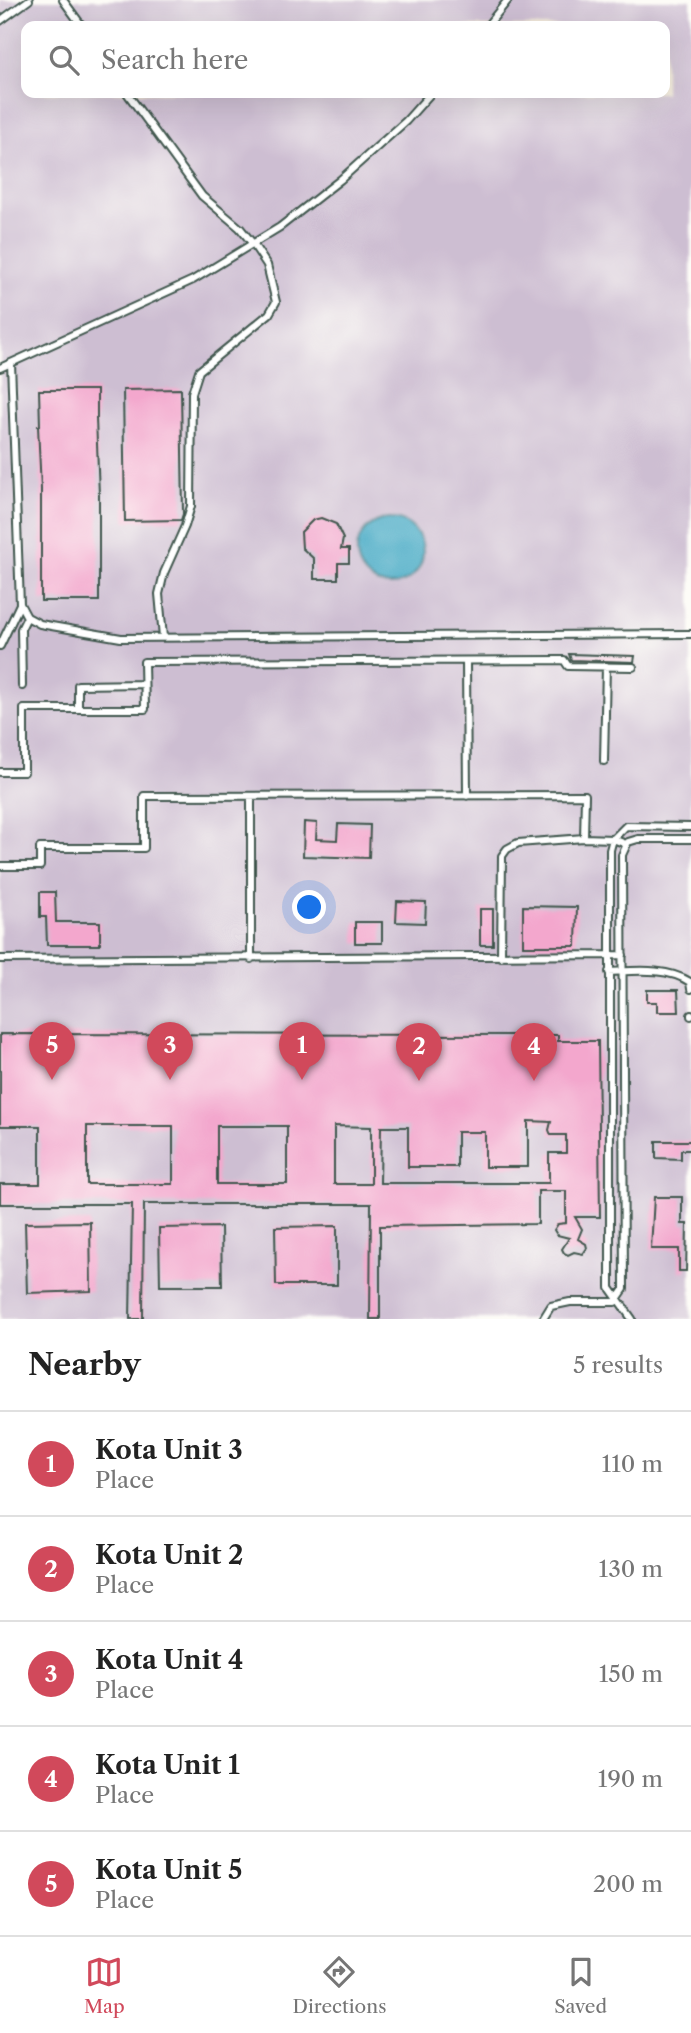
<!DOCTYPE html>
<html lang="en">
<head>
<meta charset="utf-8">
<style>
	body { margin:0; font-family:"Libre Caslon Text",serif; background:#f2f2f2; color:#222 }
	.you { position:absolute; left:310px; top:908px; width:24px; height:24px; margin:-18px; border:5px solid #fff; border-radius:50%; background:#1a73e8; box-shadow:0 0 0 10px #1a73e833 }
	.badge { display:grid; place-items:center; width:46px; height:46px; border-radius:50%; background:#d1495b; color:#fff; font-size:23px; font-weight:700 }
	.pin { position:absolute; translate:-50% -58px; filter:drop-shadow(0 2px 4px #0008) }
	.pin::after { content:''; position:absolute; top:37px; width:24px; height:21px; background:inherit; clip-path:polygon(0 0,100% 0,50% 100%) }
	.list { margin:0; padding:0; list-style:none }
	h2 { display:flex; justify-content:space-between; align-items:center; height:91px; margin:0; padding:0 28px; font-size:30px }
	h2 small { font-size:23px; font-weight:400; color:#767676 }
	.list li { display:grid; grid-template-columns:46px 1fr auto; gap:21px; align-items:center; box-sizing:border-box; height:105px; padding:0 28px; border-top:2px solid #e0e0e0 }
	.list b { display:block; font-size:26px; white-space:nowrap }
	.list p { margin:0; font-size:23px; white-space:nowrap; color:#767676 }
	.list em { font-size:23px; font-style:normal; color:#767676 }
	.icon { flex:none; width:38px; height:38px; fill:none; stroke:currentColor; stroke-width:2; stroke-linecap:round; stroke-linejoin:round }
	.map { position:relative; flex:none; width:691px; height:1319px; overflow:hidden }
	.search { position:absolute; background:#fff; box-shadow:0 7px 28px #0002; left:21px; right:21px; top:21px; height:77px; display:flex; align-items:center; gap:18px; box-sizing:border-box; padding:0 24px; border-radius:14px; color:#767676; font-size:26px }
	.sheet { height:616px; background:#fff }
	nav { display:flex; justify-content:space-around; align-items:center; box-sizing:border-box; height:98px; border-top:2px solid #e0e0e0; background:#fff; font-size:19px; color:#767676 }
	nav a { display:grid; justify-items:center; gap:4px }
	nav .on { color:#d1495b }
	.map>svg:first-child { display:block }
	.industrial { fill:#cdbed2; fill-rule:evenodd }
	.water { fill:#46aac6; stroke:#32747d; stroke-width:2 }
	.building { fill:#f3a7cd; fill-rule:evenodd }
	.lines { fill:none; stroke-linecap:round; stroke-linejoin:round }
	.lane-casing { stroke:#3f574d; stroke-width:10 }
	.lane { stroke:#fff; stroke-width:6 }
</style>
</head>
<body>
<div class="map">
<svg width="691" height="1319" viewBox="0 0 691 1319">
	<rect width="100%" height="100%" fill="#fdfcf7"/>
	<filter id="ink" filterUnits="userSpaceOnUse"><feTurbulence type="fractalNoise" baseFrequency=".0143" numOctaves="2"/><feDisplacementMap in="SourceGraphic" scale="14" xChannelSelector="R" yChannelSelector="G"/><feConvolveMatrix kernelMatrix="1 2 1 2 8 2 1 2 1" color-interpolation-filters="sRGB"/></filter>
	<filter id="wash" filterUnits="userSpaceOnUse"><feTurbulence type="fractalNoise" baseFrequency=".00686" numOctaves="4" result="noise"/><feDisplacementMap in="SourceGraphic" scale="28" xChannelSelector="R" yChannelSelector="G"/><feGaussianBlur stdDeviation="1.57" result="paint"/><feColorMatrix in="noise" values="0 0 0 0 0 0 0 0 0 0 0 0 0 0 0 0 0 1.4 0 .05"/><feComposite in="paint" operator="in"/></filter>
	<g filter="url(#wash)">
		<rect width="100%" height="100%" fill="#f5ecd9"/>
		<!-- industrial -->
		<path class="industrial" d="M0 0H691V1319H0ZM26 26H665V93H26Z"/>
		<!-- water -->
		<path class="water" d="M357 552a33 33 0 1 1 66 0a33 33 0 1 1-66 0Z"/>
		<g id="blocks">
			<!-- building -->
			<path class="building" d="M181 389 183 514 181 520 125 521 123 390Z
				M39 390H97V418H96L99 495V601H41V489L38 426H40Z
				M321 518 336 524 343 539 341 549H349V563H338V579H314V559L302 548 301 532 313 520Z
				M569 654 635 656 634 662 571 660Z
				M304 822 317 823 316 839 337 840 338 824 370 825 369 858 303 856Z
				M40 892H55L56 922H100V945H47L46 917H40Z
				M397 901 426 902 425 923 396 922Z
				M523 906 577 907 576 946H523Z
				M480 909H493V945H480Z
				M355 922H382V943H355Z
				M647 990H678L679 1012H657V1002H647Z
				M0 1034 558 1035V1041H598L600 1217H575L582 1229 578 1239 586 1244 587 1248 583 1254 574 1252 568 1255 564 1253 562 1249 569 1238 557 1235 554 1230 558 1224 566 1223V1191H538V1224L380 1226V1319H370L371 1204H144L143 1319H130L132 1204H0V1184H40V1126H0ZM528 1121 551 1122 549 1130 551 1135H566V1153H549V1183H380L381 1127H408V1167H457V1132H485V1167H528ZM87 1126H173V1184H87ZM217 1126H287V1184H217ZM334 1126 371 1127V1184H334Z
				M656 1141H691V1150H681V1159L656 1158Z
				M654 1197H682V1224H687L686 1271H679V1249H651Z
				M90 1222 91 1291 27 1293 25 1223Z
				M337 1226V1285H276L275 1227Z
				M221 1227 222 1286H160L159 1228Z"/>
		</g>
	</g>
	<g filter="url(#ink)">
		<use href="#blocks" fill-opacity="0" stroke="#3f574d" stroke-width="2"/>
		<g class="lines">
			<!-- lane casing -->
			<g class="lane-casing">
				<path id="lane" d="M63 0 82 26
					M0 21 29 0
					M487 26 508 0
					M127 93 202 196 240 228 253 244 267 265 276 302 269 314 199 371 192 393 191 506 185 526 164 573 159 594 163 637
					M11 363 20 604 27 617 40 624 121 638 691 634
					M0 368 193 280 280 227 340 180 406 121 431 93
					M0 646 20 604
					M466 661 467 796
					M22 686 21 629 27 617
					M78 709V685L144 684
					M604 761 606 666
					M0 772H24V709H145L144 662 564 660 568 666 633 667
					M251 796V959
					M0 866H40V848H144V796L585 795 584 838
					M501 957 502 856 507 849 518 843 584 838 613 839 626 844
					M0 959 623 955
					M609 972C635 971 667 967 690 982L691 989
					M691 1015V1016
					M543 1319 551 1306 570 1302H615L624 1289 622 855 628 842 638 839H691
					M632 1319 610 1288V850L613 839 626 826 691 827"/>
			</g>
			<!-- lane -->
			<use href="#lane" class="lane"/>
		</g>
	</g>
</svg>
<div class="you"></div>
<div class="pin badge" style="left:302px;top:1080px">1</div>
<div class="pin badge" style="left:419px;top:1081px">2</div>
<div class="pin badge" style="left:170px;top:1080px">3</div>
<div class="pin badge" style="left:534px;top:1081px">4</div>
<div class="pin badge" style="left:52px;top:1080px">5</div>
<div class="search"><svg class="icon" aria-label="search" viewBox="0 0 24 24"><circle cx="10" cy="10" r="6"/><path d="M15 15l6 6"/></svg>Search here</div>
</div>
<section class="sheet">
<h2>Nearby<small>5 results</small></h2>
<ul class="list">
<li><span class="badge">1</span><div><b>Kota Unit 3</b><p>Place</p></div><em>110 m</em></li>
<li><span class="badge">2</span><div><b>Kota Unit 2</b><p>Place</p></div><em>130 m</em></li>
<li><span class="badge">3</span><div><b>Kota Unit 4</b><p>Place</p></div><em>150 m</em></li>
<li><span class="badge">4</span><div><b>Kota Unit 1</b><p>Place</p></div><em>190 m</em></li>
<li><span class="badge">5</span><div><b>Kota Unit 5</b><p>Place</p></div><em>200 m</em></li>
</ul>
</section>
<nav>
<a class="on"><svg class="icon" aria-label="map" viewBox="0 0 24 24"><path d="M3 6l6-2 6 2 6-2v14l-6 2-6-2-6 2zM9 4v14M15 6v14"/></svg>Map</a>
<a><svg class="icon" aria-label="directions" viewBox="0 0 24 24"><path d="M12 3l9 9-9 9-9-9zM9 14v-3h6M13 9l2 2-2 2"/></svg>Directions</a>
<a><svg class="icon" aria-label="saved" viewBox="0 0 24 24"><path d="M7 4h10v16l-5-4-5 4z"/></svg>Saved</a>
</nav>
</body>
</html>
